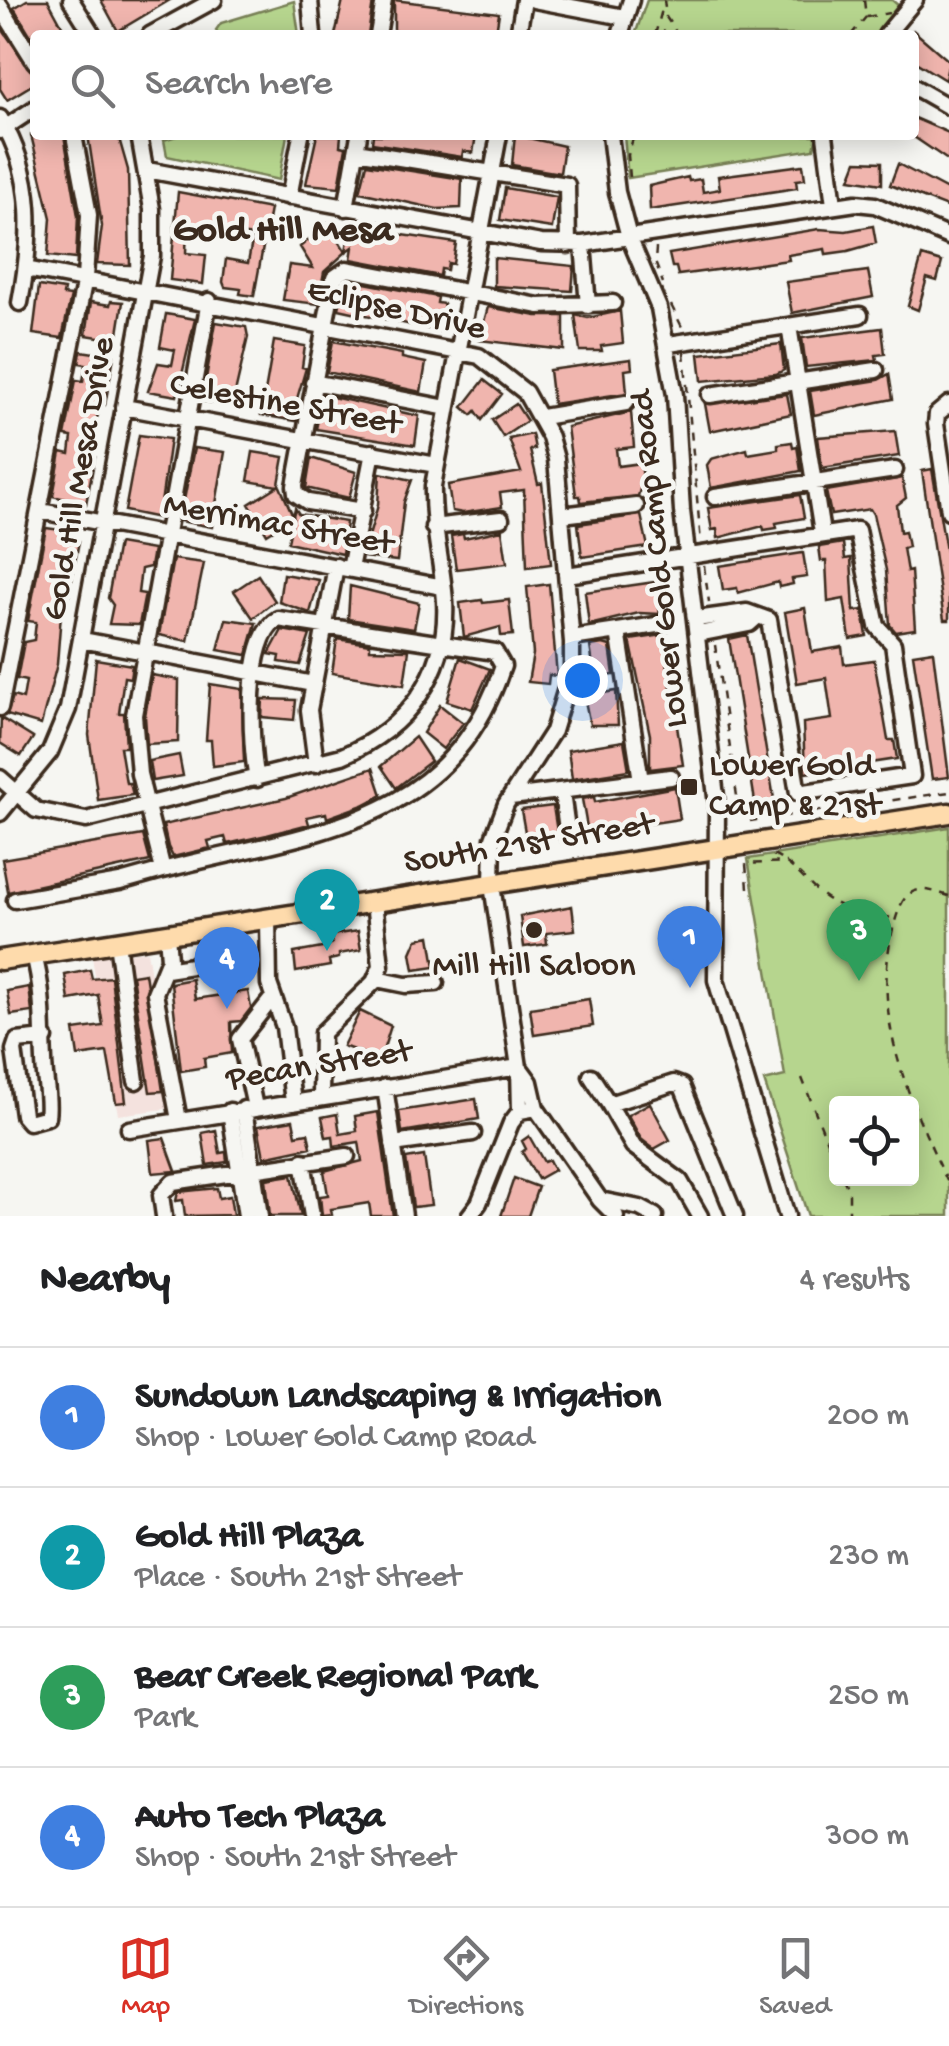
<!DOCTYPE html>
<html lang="en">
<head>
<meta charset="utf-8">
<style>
	body { margin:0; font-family:"Gochi Hand",sans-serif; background:#f2f2f2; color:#202124 }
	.controls { position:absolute; right:30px; bottom:30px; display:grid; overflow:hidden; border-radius:10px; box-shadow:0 5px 25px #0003 }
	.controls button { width:90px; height:90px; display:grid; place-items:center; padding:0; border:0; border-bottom:2px solid #e0e0e0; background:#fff; color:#202124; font:50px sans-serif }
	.you { position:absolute; left:582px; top:680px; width:35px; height:35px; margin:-25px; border:8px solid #fff; border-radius:50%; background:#1a73e8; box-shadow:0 0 0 15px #1a73e833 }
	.badge { display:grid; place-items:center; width:65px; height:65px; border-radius:50%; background:#d93025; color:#fff; font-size:32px; font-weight:700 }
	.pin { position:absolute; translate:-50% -82px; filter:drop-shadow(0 2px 5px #0008) }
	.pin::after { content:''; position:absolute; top:52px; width:35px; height:30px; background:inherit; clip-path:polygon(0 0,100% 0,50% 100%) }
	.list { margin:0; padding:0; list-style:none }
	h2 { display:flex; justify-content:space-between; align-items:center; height:130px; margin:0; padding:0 40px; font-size:42px }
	h2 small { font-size:32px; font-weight:400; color:#757577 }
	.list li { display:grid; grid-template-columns:65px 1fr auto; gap:30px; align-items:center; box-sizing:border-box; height:140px; padding:0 40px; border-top:2px solid #e0e0e0 }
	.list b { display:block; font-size:38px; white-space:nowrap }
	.list p { margin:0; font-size:32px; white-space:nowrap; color:#757577 }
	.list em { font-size:32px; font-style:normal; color:#757577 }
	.icon { flex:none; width:55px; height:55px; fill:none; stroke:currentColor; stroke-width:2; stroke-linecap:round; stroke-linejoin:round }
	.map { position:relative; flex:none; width:949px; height:1216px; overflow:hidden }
	.search { position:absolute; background:#fff; box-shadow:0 5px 25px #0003; left:30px; right:30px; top:30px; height:110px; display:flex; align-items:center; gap:25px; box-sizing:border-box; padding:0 35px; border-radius:10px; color:#757577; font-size:38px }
	.sheet { height:690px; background:#fff }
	nav { display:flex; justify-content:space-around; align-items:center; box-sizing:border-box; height:140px; border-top:2px solid #e0e0e0; background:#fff; font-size:28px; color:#757577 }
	nav a { display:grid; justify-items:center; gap:5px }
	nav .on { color:#d93025 }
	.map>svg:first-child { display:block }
	.built { fill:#f4e2de }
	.green { fill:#b6d58e; stroke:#788056; stroke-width:2.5; fill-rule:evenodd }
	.building { fill:#f0b5ae; stroke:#3b2a1e; stroke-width:2.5 }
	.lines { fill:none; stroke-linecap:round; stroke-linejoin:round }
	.minor-casing { stroke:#3b2a1e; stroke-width:21 }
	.major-casing { stroke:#3b2a1e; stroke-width:25 }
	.path { stroke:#3b2a1e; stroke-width:2.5; stroke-dasharray:8 8; stroke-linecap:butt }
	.minor { stroke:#f6f6f2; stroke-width:14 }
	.major { stroke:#fedbac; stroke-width:18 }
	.poi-dot { fill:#3b2a1e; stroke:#f6f6f2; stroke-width:4 }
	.labels { text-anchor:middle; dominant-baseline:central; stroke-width:9; stroke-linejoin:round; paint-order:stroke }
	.street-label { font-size:35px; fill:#3b2a1e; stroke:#f6f6f2 }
	.poi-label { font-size:35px; fill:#3b2a1e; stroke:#f6f6f2; text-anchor:start }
	.neighbourhood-label { font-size:38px; font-weight:bold; fill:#3b2a1e; stroke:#f6f6f2 }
</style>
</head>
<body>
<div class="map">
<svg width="949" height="1216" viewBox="0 0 949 1216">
	<rect width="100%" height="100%" fill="#f6f6f2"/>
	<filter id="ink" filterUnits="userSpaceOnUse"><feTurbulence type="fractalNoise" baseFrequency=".01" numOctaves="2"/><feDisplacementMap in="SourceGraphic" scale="20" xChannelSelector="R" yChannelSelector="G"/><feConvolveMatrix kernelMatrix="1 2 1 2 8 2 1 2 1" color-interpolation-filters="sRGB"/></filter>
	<g filter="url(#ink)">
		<!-- built -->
		<path class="built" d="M147 951 173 1108 118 1115 92 957Z"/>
		<!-- green -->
		<path class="green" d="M647 0H892L900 7 877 35H635Z
			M294 1 299 35H219L216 30 221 23Z
			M179 135H287L279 180 167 156 164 140Z
			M624 135H817L814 149 628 178Z
			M949 827V1216H808L764 1081 785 1076 748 859ZM836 1104H912V1178H836Z"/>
		<!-- building -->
		<path class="building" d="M27 0H48L67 35H35L34 41 14 8Z
			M101 0H170L118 31Z
			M343 0 373 2 368 35H335Z
			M394 0 499 13 496 32 415 35 394 31Z
			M0 26 35 76V83L7 100 0 89Z
			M914 31 949 61 945 80 914 61Z
			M914 118 949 133V161L914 137Z
			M31 135H64L78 216 76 259 48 256 51 218Z
			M88 135H118L128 170 130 265 97 264 102 226Z
			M317 135H341L340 146 346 147 339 187 306 184Z
			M373 135H476L473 153 463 151 462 157 372 143Z
			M515 135 564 146 560 173 512 165Z
			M857 161 882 162V184L850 179Z
			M367 164 462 179 461 208 437 209 360 192Z
			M898 164 949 191V208L890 185Z
			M803 165 805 179 796 180 797 188 650 210 649 186 688 177 689 181 701 179 703 192 720 189 718 176Z
			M505 188 557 197 552 228 500 220Z
			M178 192 270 209 254 296 240 294 241 289 225 287 223 282 226 259 248 263 253 236 233 233 232 239 204 235 205 227 187 225 186 253 206 255 203 284 170 280Z
			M328 223 346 252 324 272 318 304 283 300 289 265 313 268 300 247Z
			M873 226 876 243 848 251 826 254 825 249 788 255 789 260 678 275 676 267H672L669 254 819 229 846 231Z
			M350 227 456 243 453 264 448 263 447 270 441 269 440 276 351 259 353 247 346 252Z
			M922 256 942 262 937 281 927 278 918 310 908 306Z
			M494 258 574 266 572 291 494 286Z
			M868 271 873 297 792 313 786 282Z
			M349 280 438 297 437 303 444 304 439 331 339 309 344 284 347 287Z
			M39 286 64 290 63 295 71 296 62 338 33 334Z
			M111 301 123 302 117 340 86 335 91 302 110 305Z
			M488 307 537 316H564V350L479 340Z
			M620 311 623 343 601 346 602 351H580L575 315 588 318Z
			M166 314 195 319 177 396 148 391 158 363 172 365 175 350 160 347Z
			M216 322 246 327 248 337 232 406 202 401Z
			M882 328 885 354 876 355 877 360 806 367 802 338Z
			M274 341 305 346 302 367 306 368 294 409 298 410 296 421 261 415Z
			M333 341 402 354V358L426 363 421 392 327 372Z
			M781 344 784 370 776 374 702 381 699 354Z
			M81 351 114 356 105 405H101L95 424 91 456 95 457 86 504 53 496 61 452 70 454 72 437 65 436 76 380 83 381 86 364 79 363Z
			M631 359 632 369 625 370 627 393 553 404 549 370Z
			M889 374 893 399 814 415 810 391 878 380Z
			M484 380 502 394 482 420 476 411 472 415 463 407Z
			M787 394 791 414 710 431 705 404Z
			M323 395 419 416 415 445 316 429Z
			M516 404 527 421 503 437 492 420Z
			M631 412 634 447 616 449 618 466 641 463 643 479 638 496 581 502 580 496H576L567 427Z
			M895 431 899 456 822 468 818 437Z
			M532 434 535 449 530 450 538 484 542 483 551 564 527 567 524 490 500 493 502 507 463 513 452 511 448 485 521 472 509 439Z
			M139 435 170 439 159 518 125 511Z
			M792 442 793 447 797 446 801 471 711 488 707 465 711 459 747 449 748 454 778 449V444Z
			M194 448 225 452 212 527 180 521Z
			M253 452 284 457 279 484 293 516 295 508 299 514 346 522 342 554 288 542 293 518 267 534 249 504 278 486 248 481Z
			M311 458 356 472 349 498 306 488Z
			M932 469 949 568V620H944L922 471Z
			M380 473 412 480 404 502 397 561 363 557 378 505Z
			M902 478 906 498 897 505 900 532 905 531 908 547 903 548 907 572 911 571 915 629 896 632 890 625 886 570 873 514 870 509 831 515 826 491Z
			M800 495 804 518 776 523 777 528 764 530 763 526 718 538 717 529 712 530 708 508Z
			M641 515 648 547 582 557 578 524Z
			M46 528 61 530 60 538 79 541 69 595 62 601 57 664 41 725 7 715 13 696 23 699 26 681 17 679 24 642 34 640 36 622 28 621Z
			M502 530 507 563 456 569 451 536 463 534 464 538Z
			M843 543 845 559 851 558 854 611 863 610 867 636 850 639 844 599 828 602 826 561H821L819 547Z
			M118 544 153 550 150 567 141 569 138 593 145 594 139 625 109 624 113 605 108 598Z
			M803 553 807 577 792 579 793 584 779 587 778 582 738 593 737 588 723 590 719 566Z
			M173 559 204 563 188 641 159 635Z
			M283 574 319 580 310 613 279 602Z
			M258 575 275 601 253 618 234 591Z
			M655 582 660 614 639 613 589 625 585 592Z
			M549 584 557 676 549 675 548 684 528 682 533 654 527 587Z
			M350 586 419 603 414 629 348 619Z
			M482 600 483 603 509 600 513 635 501 636 500 627 464 637 460 603Z
			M805 608 812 652 842 647 844 664 874 660 888 740H894L897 759 805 773 803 723 832 719 826 678 797 683 785 612Z
			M226 619 256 623 247 655 218 650Z
			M282 630 310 635 300 665 279 662 280 656 269 654Z
			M663 635 683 765 650 769V735L630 640Z
			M747 635 775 805 756 808 729 639Z
			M337 639 370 644V649L409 650 404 685 332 673Z
			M603 644 610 646 614 675 595 678 590 646Z
			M933 651 949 777 932 779 913 654Z
			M460 658 490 669 472 709 447 701Z
			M96 659 132 665 130 678 124 677 119 713H124L126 747H120L126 783H130L133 795 98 800 89 735Z
			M152 675 179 680 178 742 147 744 145 716Z
			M210 684 242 689 244 762 213 766 211 740H206Z
			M616 691 618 725H590L584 696Z
			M263 699 296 700 294 720 262 717Z
			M440 705 463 723 443 749 423 733Z
			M1 718 33 738 21 756 0 743Z
			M415 737 431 761 396 788 381 766Z
			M624 741 629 770 572 779 568 750Z
			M179 755 183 776 152 781 149 761Z
			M373 768 382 795 363 805 327 818 326 813 307 817 309 824 267 835 227 844 225 837 208 841 210 848 173 857 168 847 163 825 286 798Z
			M675 787 680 819 588 833 582 799 594 797 595 802Z
			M553 806 558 838 527 843 521 810Z
			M143 835 150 861 8 892 2 859Z
			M572 906 575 930 546 933 547 944 524 947 520 916Z
			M358 931 361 950 339 954V958L329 960 330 966 296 972 294 953 322 948 332 943 331 935Z
			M430 936 435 967 414 970 411 953 417 939Z
			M90 970 92 979 111 977 126 1102 116 1103 107 1052 78 1056 74 1030 103 1026 98 995 69 1000 65 975Z
			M145 973 163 1091 150 1092 132 975Z
			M192 979 195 999 248 991 251 1008 241 1021 231 1022 232 1053 204 1058 205 1067 181 1071 171 983Z
			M29 987 32 1012 11 1015 7 991Z
			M589 999 593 1026 534 1035 530 1008Z
			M360 1011 391 1026 380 1060 343 1046Z
			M476 1099 479 1119 402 1132 399 1111Z
			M650 1103 670 1140 654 1149 641 1139 628 1115Z
			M378 1112 393 1216H371L369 1203 331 1209 332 1215 322 1216 320 1196 328 1195 324 1171 362 1161 359 1142 334 1146 333 1136 326 1137 322 1117 337 1114 340 1134 357 1131 355 1116Z
			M293 1120 296 1135 308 1133 311 1147 264 1157 258 1126Z
			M216 1130 220 1153 226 1152 227 1162 207 1165 202 1133Z
			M529 1136 544 1162 549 1160 554 1170 538 1179 522 1152 526 1149 522 1141Z
			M164 1138 176 1171 153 1173 149 1140Z
			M424 1156 431 1205 413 1207 406 1159Z
			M292 1175 301 1216H270L266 1179Z
			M514 1178 538 1187 528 1216H501Z
			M217 1188 219 1198 230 1196 233 1215 185 1216 183 1200 176 1201 178 1192Z"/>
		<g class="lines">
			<!-- minor casing -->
			<g class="minor-casing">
				<path id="minor" d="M71 0 93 35
					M310 0 313 35
					M534 0 624 17
					M0 6 35 62
					M150 35 214 0
					M378 35 384 0
					M518 35 524 0
					M620 35 631 0
					M886 35 915 0
					M914 87 949 107
					M0 118C36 176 32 239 20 303
					M0 131 35 108
					M610 135 617 192 629 237 659 308 675 395 682 511 717 805 716 980 787 1216
					M825 135 834 205
					M356 151 567 185 568 245
					M147 170 541 243 583 244 856 203 875 205 949 237
					M289 197 301 135
					M346 208 359 135
					M583 244 588 306
					M26 269 479 356 525 392 550 437 556 459 572 642V669L553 731 506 804 493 838 492 885 519 1067 520 1111
					M789 326 822 533
					M669 344 860 315
					M313 382 447 408
					M710 395 876 370
					M949 404 937 414 936 424 949 511
					M124 407 436 465
					M542 417 626 403
					M715 497 895 470
					M40 511 443 587
					M363 511 308 502 296 494 295 486 334 278 347 269 539 306 613 303
					M562 515 636 506
					M433 527 501 519
					M350 569 373 452
					M567 575 857 530 877 626 893 644 912 776 798 793 769 620 747 612 696 619
					M618 631 663 624
					M698 634 749 624 758 616
					M572 638 618 631 641 781
					M82 640 313 684
					M0 708 85 278 89 215 74 135
					M316 764 309 710 336 566
					M0 778 36 810 86 820 342 756C407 729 449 673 445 601 442 562 432 526 433 486L499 135
					M562 793 568 836
					M511 797 671 777
					M0 813 50 752 68 709 152 256V209L139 135
					M163 870C308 832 449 829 503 666L495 652 278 619C244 637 250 746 257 779
					M15 900 120 882 163 870 139 774 134 715 209 301
					M268 918 269 984 284 1027 293 1102
					M215 926 230 984
					M167 934 169 959 155 993 179 1120
					M117 942 136 1081
					M34 955C44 992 42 1023 44 1060 44 1079 50 1098 47 1117L29 1122 23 1115 14 1050 17 1041 45 1038
					M166 970 192 966 220 947
					M376 979 406 985 436 983
					M519 1067 530 1082 536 1108
					M591 1076 609 1104
					M385 1087 404 1216
					M321 1097 322 1033 374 982 381 966 374 902
					M255 1107 240 1039 273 997
					M244 1109 260 1216
					M230 1111 246 1216
					M129 1129 519 1067
					M393 1144 473 1133
					M303 1161 312 1216
					M600 1200 640 1208 655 1216
					M164 1216 161 1195 173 1182 347 1156
					M469 1216 479 1203 511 1123 520 1111 536 1108 600 1200 616 1216
					M700 1216 680 1181 633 1146 609 1104 674 1083 682 1086 735 1216"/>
			</g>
			<!-- major casing -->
			<g class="major-casing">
				<path id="major" d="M0 960 949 813"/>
			</g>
			<!-- path -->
			<path class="path" d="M664 0 666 17 678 35
				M867 17 889 13
				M655 35 663 6
				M658 35 669 28
				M851 35 866 17 864 0
				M632 140 645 135
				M630 177 628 155 634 135
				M656 248 655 262 663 283
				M671 305 683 329
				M684 352 701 543
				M704 566 709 602
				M715 645 740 817
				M750 821 949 792
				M773 855C792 864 802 878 818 892 839 910 868 915 895 918
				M748 888 746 864 787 862
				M949 896C914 884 904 888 894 925 869 1017 911 1103 949 1185
				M802 1078 836 1164
				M843 1178 849 1192V1216"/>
			<!-- minor -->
			<use href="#minor" class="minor"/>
			<!-- major -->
			<use href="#major" class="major"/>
		</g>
	</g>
	<!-- markers -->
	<g class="poi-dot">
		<rect x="679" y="777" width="20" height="20" rx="5"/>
		<circle cx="534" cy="930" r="10"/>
	</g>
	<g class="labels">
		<!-- street labels -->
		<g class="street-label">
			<text transform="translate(396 311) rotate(13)">Eclipse Drive</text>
			<text transform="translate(285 406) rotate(10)">Celestine Street</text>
			<text transform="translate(81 479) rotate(-80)">Gold Hill Mesa Drive</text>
			<text transform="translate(278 526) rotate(10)">Merrimac Street</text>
			<text transform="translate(661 559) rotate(-96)">Lower Gold Camp Road</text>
			<text transform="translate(529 845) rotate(-9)">South 21st Street</text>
			<text transform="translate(319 1067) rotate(-9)">Pecan Street</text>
		</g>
		<!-- poi labels -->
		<g class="poi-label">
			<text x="709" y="767">Lower Gold<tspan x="709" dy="40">Camp &amp; 21st</tspan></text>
			<text x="534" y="967" text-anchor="middle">Mill Hill Saloon</text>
		</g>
		<!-- neighbourhood labels -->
		<g class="neighbourhood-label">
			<text x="283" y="232">Gold Hill Mesa</text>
		</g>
	</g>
</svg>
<div class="controls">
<button><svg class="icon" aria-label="locate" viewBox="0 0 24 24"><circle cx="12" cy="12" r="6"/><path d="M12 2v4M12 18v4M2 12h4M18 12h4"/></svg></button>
</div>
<div class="you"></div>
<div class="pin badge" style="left:690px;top:988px;background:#3f7fe0">1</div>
<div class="pin badge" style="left:327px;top:951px;background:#0f9aa8">2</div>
<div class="pin badge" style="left:859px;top:981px;background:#2e9e5b">3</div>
<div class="pin badge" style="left:227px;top:1009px;background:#3f7fe0">4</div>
<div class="search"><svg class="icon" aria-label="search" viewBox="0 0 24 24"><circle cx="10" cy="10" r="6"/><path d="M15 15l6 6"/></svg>Search here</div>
</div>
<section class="sheet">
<h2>Nearby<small>4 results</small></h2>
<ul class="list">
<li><span class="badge" style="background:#3f7fe0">1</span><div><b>Sundown Landscaping &amp; Irrigation</b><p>Shop · Lower Gold Camp Road</p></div><em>200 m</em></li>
<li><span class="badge" style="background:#0f9aa8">2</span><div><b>Gold Hill Plaza</b><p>Place · South 21st Street</p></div><em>230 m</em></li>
<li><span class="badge" style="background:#2e9e5b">3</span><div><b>Bear Creek Regional Park</b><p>Park</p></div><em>250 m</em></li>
<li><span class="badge" style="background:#3f7fe0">4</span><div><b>Auto Tech Plaza</b><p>Shop · South 21st Street</p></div><em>300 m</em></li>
</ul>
</section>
<nav>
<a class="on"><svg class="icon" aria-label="map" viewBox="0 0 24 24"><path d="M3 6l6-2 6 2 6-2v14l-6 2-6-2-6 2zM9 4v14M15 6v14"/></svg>Map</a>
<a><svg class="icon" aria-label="directions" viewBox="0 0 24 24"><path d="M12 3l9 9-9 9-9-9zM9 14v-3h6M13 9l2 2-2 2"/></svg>Directions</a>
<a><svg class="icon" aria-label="saved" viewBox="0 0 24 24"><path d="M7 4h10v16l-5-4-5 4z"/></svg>Saved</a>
</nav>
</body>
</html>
